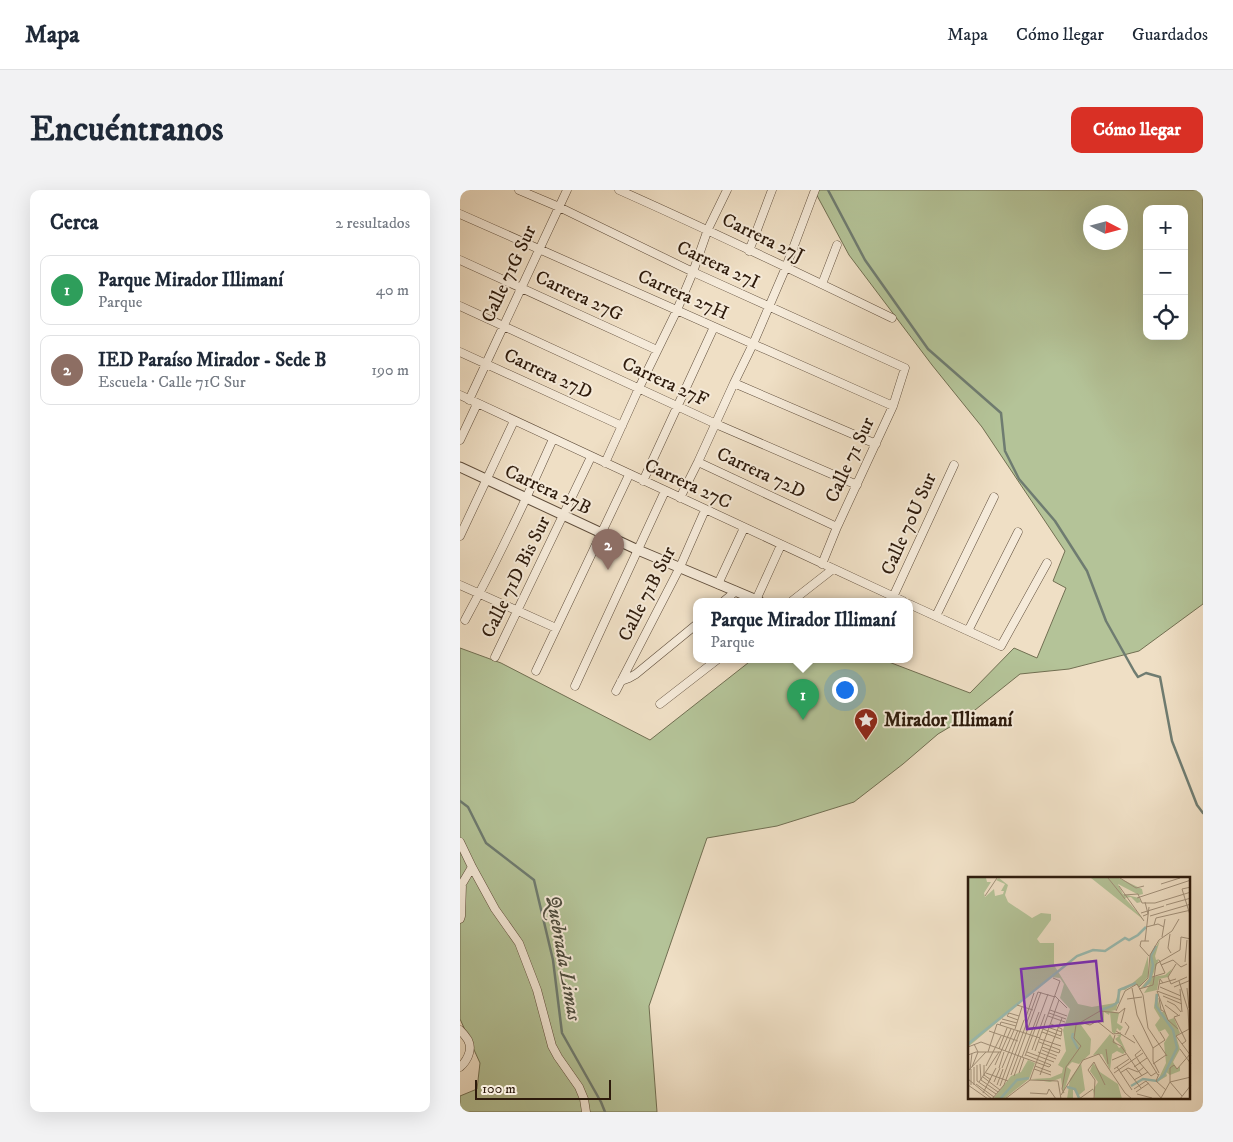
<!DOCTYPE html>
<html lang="es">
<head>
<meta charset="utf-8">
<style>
	body { margin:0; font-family:"IM FELL DW Pica",serif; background:#f2f2f3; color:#1f2937 }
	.controls { position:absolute; right:15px; top:15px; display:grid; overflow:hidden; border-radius:10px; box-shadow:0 5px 20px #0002 }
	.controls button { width:45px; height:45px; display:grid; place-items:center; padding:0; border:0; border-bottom:1px solid #e0e1e3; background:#fff; color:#1f2937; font:25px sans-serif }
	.compass { position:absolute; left:623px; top:15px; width:45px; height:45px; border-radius:50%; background:#fff; box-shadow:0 5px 20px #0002; rotate:96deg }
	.scale { position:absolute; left:15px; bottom:12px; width:136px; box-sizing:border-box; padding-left:5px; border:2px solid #2e1b0c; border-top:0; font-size:14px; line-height:18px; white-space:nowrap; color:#2e1b0c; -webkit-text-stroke:4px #f5ead9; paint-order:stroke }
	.you { position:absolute; left:384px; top:499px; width:18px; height:18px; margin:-12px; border:4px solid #fff; border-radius:50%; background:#1a73e8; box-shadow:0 0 0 8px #1a73e833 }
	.badge { display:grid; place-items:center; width:32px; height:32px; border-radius:50%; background:#d93025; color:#fff; font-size:16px; font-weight:700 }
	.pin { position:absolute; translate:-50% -41px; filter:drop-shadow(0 1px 2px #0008) }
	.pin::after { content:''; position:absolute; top:26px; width:18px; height:15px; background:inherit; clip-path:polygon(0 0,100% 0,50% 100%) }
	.popup { position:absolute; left:233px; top:408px; width:220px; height:65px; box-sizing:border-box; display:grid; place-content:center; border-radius:10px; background:#fff; filter:drop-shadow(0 1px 4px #0005); font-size:16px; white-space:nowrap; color:#747a83 }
	.popup b { font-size:19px; color:#1f2937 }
	.popup::after { content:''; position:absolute; left:50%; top:100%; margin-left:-10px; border:10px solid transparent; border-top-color:#fff }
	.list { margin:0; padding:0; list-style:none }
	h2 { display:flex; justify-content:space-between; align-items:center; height:65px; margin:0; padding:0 20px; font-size:21px }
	h2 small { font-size:16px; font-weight:400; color:#747a83 }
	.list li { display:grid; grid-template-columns:32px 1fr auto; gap:15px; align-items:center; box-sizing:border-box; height:70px; margin:0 10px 10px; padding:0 10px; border:1px solid #e0e1e3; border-radius:10px }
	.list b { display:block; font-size:19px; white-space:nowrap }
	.list p { margin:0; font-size:16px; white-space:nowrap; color:#747a83 }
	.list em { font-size:16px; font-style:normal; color:#747a83 }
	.icon { flex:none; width:28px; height:28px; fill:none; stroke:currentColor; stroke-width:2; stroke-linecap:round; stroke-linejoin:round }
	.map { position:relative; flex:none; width:743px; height:922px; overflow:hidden; border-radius:10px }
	header { display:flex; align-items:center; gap:30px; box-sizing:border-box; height:70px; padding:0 25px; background:#fff; border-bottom:1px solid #e0e1e3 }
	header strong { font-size:24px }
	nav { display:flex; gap:28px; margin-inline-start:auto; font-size:18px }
	.intro { display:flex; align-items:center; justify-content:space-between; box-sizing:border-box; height:120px; padding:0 30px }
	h1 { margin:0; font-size:35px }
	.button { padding:12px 22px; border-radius:10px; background:#d93025; color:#fff; font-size:18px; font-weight:700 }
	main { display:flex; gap:30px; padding:0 30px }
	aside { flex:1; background:#fff; border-radius:10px; box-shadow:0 5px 20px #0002 }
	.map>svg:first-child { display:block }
	.green { fill:#b4c398; stroke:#716f52; fill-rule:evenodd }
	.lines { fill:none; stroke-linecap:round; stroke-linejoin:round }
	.stream { stroke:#6f7c71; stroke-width:2.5 }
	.minor-casing { stroke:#5e4c3a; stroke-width:9 }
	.tertiary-casing { stroke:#5e4c3a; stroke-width:11 }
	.minor { stroke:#f5ead9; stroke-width:8 }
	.tertiary { stroke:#f5ead9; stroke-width:9 }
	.labels { text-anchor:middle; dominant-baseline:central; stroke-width:4; stroke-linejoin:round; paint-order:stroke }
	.street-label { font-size:19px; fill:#2e1b0c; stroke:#f5ead9 }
	.poi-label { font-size:19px; font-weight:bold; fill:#2e1b0c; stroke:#f5ead9; text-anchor:start }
	.water-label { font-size:20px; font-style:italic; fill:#4e4c3e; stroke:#f5ead9 }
	.inset-river { fill:none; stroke:#9abdb4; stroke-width:2.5 }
	.inset-road { fill:none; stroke:#a2917b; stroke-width:1 }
	.view { fill:#7b2cbf; fill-opacity:0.15; stroke:#7b2cbf; stroke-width:2.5 }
	.inset-edge { fill:none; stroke:#2e1b0c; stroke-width:2.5 }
</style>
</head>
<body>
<header>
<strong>Mapa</strong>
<nav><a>Mapa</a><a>Cómo llegar</a><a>Guardados</a></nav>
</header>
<div class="intro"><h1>Encuéntranos</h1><a class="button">Cómo llegar</a></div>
<main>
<aside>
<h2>Cerca<small>2 resultados</small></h2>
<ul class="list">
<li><span class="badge" style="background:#2e9e5b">1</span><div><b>Parque Mirador Illimaní</b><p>Parque</p></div><em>40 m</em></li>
<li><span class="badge" style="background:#8d6e63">2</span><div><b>IED Paraíso Mirador - Sede B</b><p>Escuela · Calle 71C Sur</p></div><em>190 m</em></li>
</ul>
</aside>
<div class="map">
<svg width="743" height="922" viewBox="0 0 743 922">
	<rect width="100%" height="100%" fill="#efdfc5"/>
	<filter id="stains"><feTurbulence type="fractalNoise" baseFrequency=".004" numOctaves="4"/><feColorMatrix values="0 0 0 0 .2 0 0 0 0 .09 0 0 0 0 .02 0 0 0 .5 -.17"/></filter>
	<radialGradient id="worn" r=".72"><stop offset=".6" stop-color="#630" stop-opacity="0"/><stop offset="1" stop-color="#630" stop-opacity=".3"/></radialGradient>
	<!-- green -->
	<path class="green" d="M354 0H743V414L679 461 609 479 560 484 505 528 478 544 443 574 394 612 317 636 247 648 189 816 197 922H0V906L17 899 20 873 0 829V733L1 729 0 713V458L41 473 190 550 293 469H421L510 503 554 458 577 468 606 398 593 391 605 361 522 237 472 175 389 65ZM687 19H724V146H687ZM630 22H660V52H630Z"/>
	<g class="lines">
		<!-- stream -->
		<path class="stream" d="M368 0 405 70 468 159 541 223 545 261 559 289 595 331 627 381 646 431 674 481 678 487 686 483 700 487 712 551 737 615 743 623
			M0 611 8 617 26 653 74 690 93 770 102 843 141 912 145 922"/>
		<!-- minor casing -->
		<g class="minor-casing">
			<path id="minor" d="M59 0 99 17 233 82 445 178 433 216 377 337 362 374
				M159 0C251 41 341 84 432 128
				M0 24 433 216
				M289 61 312 0
				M0 70 197 160
				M362 94 377 55
				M0 116 256 234 397 295
				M0 162 162 236
				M274 193 416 254
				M0 205 443 411
				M9 210 107 0
				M0 250 17 214
				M238 272 377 337
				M145 273 179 198 217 120 233 82 248 39 267 0
				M183 291 254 137
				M220 308 238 272 274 193 293 154 326 77 355 0
				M0 346 54 231
				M258 394 284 338
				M0 395 96 438
				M433 407 494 275
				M296 410 321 355
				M264 411 276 401
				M332 411 373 379
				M449 414 541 456 587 373
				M476 426 534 307
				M5 430C37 371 66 310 93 249
				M508 441 558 342
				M35 467 131 267
				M76 481 169 285
				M161 491 169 488 176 484 237 434
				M115 496 205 301
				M156 501 220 377 245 320
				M200 514 258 469
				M0 652 12 677 35 719 59 753 77 800 92 856 98 867 119 897 124 909 126 922
				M0 729 1 726 2 694 12 677
				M0 840C3 843 6 847 8 850 13 860 7 871 0 877"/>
		</g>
		<!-- tertiary casing -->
		<g class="tertiary-casing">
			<path id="tertiary" d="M0 277 178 360 299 411"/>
		</g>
		<!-- minor -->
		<use href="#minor" class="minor"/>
		<!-- tertiary -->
		<use href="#tertiary" class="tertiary"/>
	</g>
	<!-- icons -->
	<defs>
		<g id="sight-pin" transform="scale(1.25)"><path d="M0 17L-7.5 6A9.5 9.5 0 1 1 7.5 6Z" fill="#8f2418" stroke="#f5ead9"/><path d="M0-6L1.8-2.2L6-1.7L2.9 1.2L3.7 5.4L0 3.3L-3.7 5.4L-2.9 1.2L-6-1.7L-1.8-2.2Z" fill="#fff"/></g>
	</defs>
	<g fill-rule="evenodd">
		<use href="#sight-pin" x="406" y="530"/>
	</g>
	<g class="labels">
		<!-- street labels -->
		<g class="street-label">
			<text transform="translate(303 48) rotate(26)">Carrera 27J</text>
			<text transform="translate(258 75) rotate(25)">Carrera 27I</text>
			<text transform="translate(49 84) rotate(-65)">Calle 71G Sur</text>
			<text transform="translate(223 105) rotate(24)">Carrera 27H</text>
			<text transform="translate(119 106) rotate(25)">Carrera 27G</text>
			<text transform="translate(88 184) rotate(25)">Carrera 27D</text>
			<text transform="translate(205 192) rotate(25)">Carrera 27F</text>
			<text transform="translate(390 270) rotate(-65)">Calle 71 Sur</text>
			<text transform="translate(301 283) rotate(25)">Carrera 72D</text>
			<text transform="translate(228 294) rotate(25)">Carrera 27C</text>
			<text transform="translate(88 300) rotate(25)">Carrera 27B</text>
			<text transform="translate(449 334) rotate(-66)">Calle 70U Sur</text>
			<text transform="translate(56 387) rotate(-64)">Calle 71D Bis Sur</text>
			<text transform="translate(187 404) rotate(-63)">Calle 71B Sur</text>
		</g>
		<!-- poi labels -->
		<g class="poi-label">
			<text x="424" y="530">Mirador Illimaní</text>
		</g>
		<!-- water labels -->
		<g class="water-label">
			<text transform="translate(103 768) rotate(80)">Quebrada Limas</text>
		</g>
	</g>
	<!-- overview -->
	<g transform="translate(508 687)">
		<rect width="222" height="222" fill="#efdfc5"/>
		<path d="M0 1H18L19 5H23L16 16 17 20 26 12 27 19 35 17 36 14H33L37 7 28 3 31 1 40 8 37 18 40 25 64 41 73 36 83 37V43L69 62 72 66H86V88L110 127 124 130 147 126 152 111 160 110 174 98 180 79V100L171 110 167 106 157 113H153L148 133 143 134 151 136 149 146 155 150 152 154 149 151 147 157 144 155 142 135 141 138 136 135V146L130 143 113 148 123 162 122 177 111 187 104 185 99 190 103 193 95 217 93 201 82 205 63 202 82 201 94 196 95 191 90 188 98 174 95 153 102 132 92 121 96 107 92 101 83 100 0 170ZM123 1H151L174 12 175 17 171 18 150 7 155 17 171 21 173 25 169 26 163 20 157 21 176 43ZM192 63 187 79 188 83 191 82 184 100 197 98 204 92 200 100 191 102 189 113 176 116 182 107 172 112 181 101 182 80ZM188 115 193 135H197L200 143 206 141 212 156 208 159 212 172 205 185 209 192 212 189V194L202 198 198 195 199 199 189 205 198 186 196 166 201 158 197 152 191 155 187 148 192 141 186 131ZM142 157 151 171 154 169 147 162 151 159 148 158 154 157 152 161 158 174 155 177 149 174 144 177 142 193 134 177 125 178ZM60 183 67 186 61 202 36 222H25L43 199 53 195ZM113 186 117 213 111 218 113 222 105 212V222H99L102 202ZM125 186 132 195 150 207 154 222H127L125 213 130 205 122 194Z" fill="#b4c398"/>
		<path class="inset-river" d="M176 110 182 103 185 88 183 79 188 69M133 133 144 129 150 125 151 113 168 106M105 156 104 160 110 172M0 167 109 79 125 73 137 74 157 61 161 63 170 58 178 50M163 209 175 202 189 204 196 198 209 171 205 153 188 129 189 117M99 210 107 212 111 221M32 222 49 203 61 201"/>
		<path class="inset-road" d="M140 1 157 22M152 1 168 11 176 9M193 7 212 1M151 9 176 44M156 18 170 17 174 26H187L223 15M17 19 29 1M169 21 223 3M198 28 223 21M173 36 196 29M222 38 214 12 223 10M175 39 180 37 177 25M182 39 223 27M186 48 188 41 223 33M178 50 190 47 196 50M202 57 200 71 203 76M194 60 197 42M177 64 181 30M181 64H173L172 69 181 79M217 85 219 63M193 88 205 83 213 90 219 87M184 100 197 96 191 83M211 104 220 133 221 152M191 107 208 102M203 107 200 100 208 87M203 107 219 100M171 110 180 101 182 78 191 63 204 54 211 42M192 110 213 119M206 110 223 103M164 111 169 138 185 171V184L191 196M219 111 221 131M171 112 185 108 188 87 212 73 213 60 223 62M212 112 214 135M190 113 192 102 195 106M157 114 169 107 175 118 180 151 199 179M189 114 200 143 210 152M189 114 213 123M87 119 99 131M195 119 214 127M191 121 193 133 197 135M159 122 174 120M199 124 207 128 213 135M49 128 65 133M197 128 210 138M82 133 99 139M148 134 157 114M81 136 98 142M212 138 206 140 218 164 214 167M80 139 97 145M34 142 49 146M50 143 39 139 41 136 51 139M57 143 66 116M115 146 122 148 129 144 145 157 153 156M153 146 157 131M32 148 33 145 48 149M76 149 94 155M223 151 208 159 223 179M47 152 54 130M75 152 93 159 94 152 83 147M21 154 50 164M148 154 167 166M74 155 93 162M147 158 145 165 153 169 174 199M157 158 161 150 157 145M165 158 190 198M72 162 93 169M71 165 92 173 91 176 74 170M0 170 13 165 81 190 83 188 58 178M185 171 197 163 192 155M31 172 39 151M138 172 140 187M212 172 223 187M64 173 77 137M74 173 89 179M173 173 167 178 172 186 183 199 189 195M37 174 46 153M67 174 92 104 85 101M20 175 29 147 72 161M59 175 86 185M70 175 88 182M0 178 8 175H33M50 179 73 115M57 179 80 117M54 180 71 135M144 183 158 177M12 187 13 203 30 215M185 187 198 178M9 188V204M16 188V198L23 203M27 188 43 152M18 189 33 159M67 189 83 195M4 190 10 175 6 167M6 190V208M149 190 164 213M166 190 179 181M31 191 36 175M34 191 50 153M3 192V208M66 192 83 198M146 192 161 182M158 192 173 211M2 193 4 176M0 194 18 175M18 196 40 204M51 196 56 181M146 196 175 176M152 196 160 191 170 195 176 190M191 197 188 204 198 213M43 198 50 179M72 198 94 141M46 199 53 180M15 200 32 213M0 202 24 222M62 203 91 123M62 203 90 204 93 222M166 203 180 195M9 204 28 217M11 205 31 175M26 205 32 191M202 205V191L206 188 209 192 223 176M202 205 223 200M202 205 214 219M8 207 26 220M0 208 20 222M29 208 35 192M32 209 56 143M166 212 178 204 194 222M168 215 181 206M15 216 28 191M62 216 79 217 81 212 88 222M96 216 94 212 98 190 113 169 106 161 108 148 132 134 151 136 157 131M169 217 184 221M93 218 115 183 131 177 157 216 164 222M193 221 202 205M24 222 36 208 70 115 87 120M37 222 62 203M111 222 125 212M126 222 127 203 120 193 126 185 137 208M212 222 223 208"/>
		<path class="view" d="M128 84 134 144 59 152 53 92Z"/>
		<rect width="222" height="222" class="inset-edge"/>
	</g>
	<rect width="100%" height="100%" filter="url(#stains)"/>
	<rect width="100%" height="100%" fill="url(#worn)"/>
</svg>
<div class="controls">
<button>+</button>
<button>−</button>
<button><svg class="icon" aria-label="locate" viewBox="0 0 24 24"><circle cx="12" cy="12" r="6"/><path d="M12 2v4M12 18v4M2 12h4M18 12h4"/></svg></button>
</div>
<svg class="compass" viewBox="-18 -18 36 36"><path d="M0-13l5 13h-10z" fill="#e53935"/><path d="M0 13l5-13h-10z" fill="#747a83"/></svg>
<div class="scale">100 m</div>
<div class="you"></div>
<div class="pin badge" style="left:343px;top:530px;background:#2e9e5b">1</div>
<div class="popup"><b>Parque Mirador Illimaní</b>Parque</div>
<div class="pin badge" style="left:148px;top:380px;background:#8d6e63">2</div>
</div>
</main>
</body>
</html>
